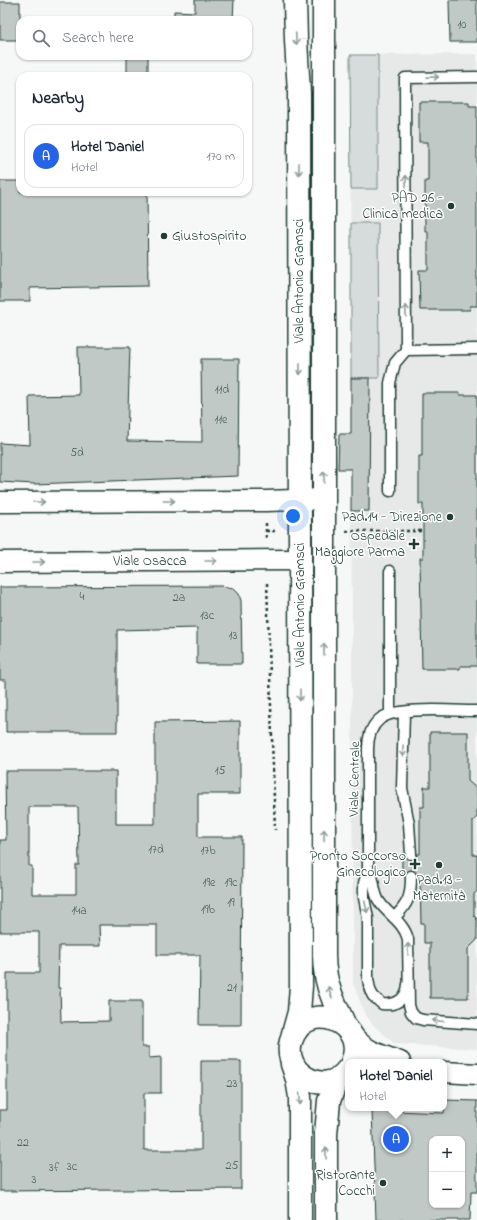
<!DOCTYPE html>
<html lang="en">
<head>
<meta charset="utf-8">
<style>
	body { margin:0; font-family:"Indie Flower",sans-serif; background:#f2f2f3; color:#1f2937 }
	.controls { position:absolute; right:12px; bottom:12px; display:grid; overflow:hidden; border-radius:8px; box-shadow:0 1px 3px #0004 }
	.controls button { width:36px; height:36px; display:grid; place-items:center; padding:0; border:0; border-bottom:1px solid #e0e1e3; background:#fff; color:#1f2937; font:20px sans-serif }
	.you { position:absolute; left:293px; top:516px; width:14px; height:14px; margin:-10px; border:3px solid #fff; border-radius:50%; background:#1a73e8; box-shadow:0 0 0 6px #1a73e833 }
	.badge { display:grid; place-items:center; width:26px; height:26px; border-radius:50%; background:#2563eb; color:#fff; font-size:13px; font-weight:700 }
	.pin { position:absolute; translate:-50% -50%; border:2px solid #fff; box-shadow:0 1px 4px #0006 }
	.popup { position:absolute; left:345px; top:1059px; width:102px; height:52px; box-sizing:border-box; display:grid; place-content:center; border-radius:8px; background:#fff; filter:drop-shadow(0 1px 3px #0005); font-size:13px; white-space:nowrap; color:#747a83 }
	.popup b { font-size:15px; color:#1f2937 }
	.popup::after { content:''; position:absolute; left:50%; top:100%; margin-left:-8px; border:8px solid transparent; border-top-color:#fff }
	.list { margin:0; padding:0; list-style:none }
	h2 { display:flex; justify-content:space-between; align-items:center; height:52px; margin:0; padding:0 16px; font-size:17px }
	h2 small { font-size:13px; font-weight:400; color:#747a83 }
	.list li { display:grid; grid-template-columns:26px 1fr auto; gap:12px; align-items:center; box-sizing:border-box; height:64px; margin:0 8px 8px; padding:0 8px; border:1px solid #e0e1e3; border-radius:12px }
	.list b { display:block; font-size:15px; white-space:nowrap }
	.list p { margin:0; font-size:13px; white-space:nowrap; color:#747a83 }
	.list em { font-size:13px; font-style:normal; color:#747a83 }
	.icon { flex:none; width:22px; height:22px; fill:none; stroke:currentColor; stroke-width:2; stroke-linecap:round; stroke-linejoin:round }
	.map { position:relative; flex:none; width:477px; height:1220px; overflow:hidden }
	.search { position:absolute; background:#fff; box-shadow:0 1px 3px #0004; left:16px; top:16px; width:236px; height:44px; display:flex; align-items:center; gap:10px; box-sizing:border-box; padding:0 14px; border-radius:12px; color:#747a83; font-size:15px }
	.panel { position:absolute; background:#fff; box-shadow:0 1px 3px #0004; left:16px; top:72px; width:236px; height:124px; border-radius:12px }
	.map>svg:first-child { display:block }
	.built { fill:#e6e9e8 }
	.green { fill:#d6dcdb; stroke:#7a8c88 }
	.building { fill:#c0c9c6; stroke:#1f3d34; fill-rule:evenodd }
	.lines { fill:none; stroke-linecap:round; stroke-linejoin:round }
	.service-casing { stroke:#1f3d34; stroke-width:13 }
	.minor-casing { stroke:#1f3d34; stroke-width:23 }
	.secondary-casing { stroke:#1f3d34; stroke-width:25 }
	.path { stroke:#1f3d34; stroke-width:2.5; stroke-dasharray:3 3; stroke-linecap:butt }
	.service { stroke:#fff; stroke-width:10 }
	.minor { stroke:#fff; stroke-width:20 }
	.secondary { stroke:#fff; stroke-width:22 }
	.oneway { stroke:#8f9e9a }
	.poi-dot { fill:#1f3d34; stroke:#fff; stroke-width:1.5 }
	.labels { text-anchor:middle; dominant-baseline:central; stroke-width:3; stroke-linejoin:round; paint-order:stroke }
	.number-label { font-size:12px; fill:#476058 }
	.poi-label { font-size:14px; fill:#1f3d34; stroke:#fff; text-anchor:end }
	.street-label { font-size:14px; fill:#1f3d34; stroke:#fff }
</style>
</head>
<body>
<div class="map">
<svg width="477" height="1220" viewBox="0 0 477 1220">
	<rect width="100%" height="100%" fill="#f6f7f7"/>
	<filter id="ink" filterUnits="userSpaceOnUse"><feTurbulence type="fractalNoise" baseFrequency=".025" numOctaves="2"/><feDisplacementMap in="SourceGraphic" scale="8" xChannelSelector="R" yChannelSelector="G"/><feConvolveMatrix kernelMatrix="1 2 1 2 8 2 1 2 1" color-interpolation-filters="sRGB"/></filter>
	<g filter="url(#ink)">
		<!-- built -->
		<path class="built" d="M477 54V1049L395 1044 372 1024 364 1012 353 983 350 55Z"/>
		<!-- green -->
		<path class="green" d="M350 55H378V189H351Z
			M351 223H378L379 378H351Z"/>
		<!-- building -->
		<path class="building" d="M195 0H234L233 20H174V11L195 12Z
			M449 0H477V42H450Z
			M0 2H20V40H0Z
			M127 56H148V76H127Z
			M419 102H469V106H477V306H470V310H420L419 270H428V231H425V181H428V142H419Z
			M0 181H20V192H147L148 286 30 288V301H0Z
			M78 347H130L127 441 202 442 201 359H239L238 476 34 484 0 482V443L30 445 29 396 79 395Z
			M351 378H370L369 511H351V469H338L339 434H351Z
			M422 393H460L459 395H477V666H460V669H422L420 558H423V504H419V456H422Z
			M222 586 233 588 239 594 241 601 242 664H197V628L117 630V732H6V680H0V587Z
			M240 721V794H198V837H242L241 1025H199L200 955H157V925H99L100 946H59L58 988H60L61 1022 109 1021V1001H142V1047H149V1058L161 1057V1093H144V1150H201V1061H241V1189L0 1191V1110H7V973H39V932H0V840H6L5 771H116V824H155V722ZM29 807H78L79 865H76V894H32V866H29Z
			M430 732H468V781L477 789V817L473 821V855H477V891L474 894V916L477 919V940L468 949V998H430V943H424V923H421L420 876H418L416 873 412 870 408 871 405 876H402V854H404L406 858 411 860 415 859 417 854H420V807H424V787H430Z
			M445 1100 477 1101V1192H471L470 1220H376L372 1110 444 1113ZM432 1139H462V1205H432Z"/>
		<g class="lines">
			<!-- service casing -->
			<g class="service-casing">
				<path id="service" d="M406 350 477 349
					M390 491V383L395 363 406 350 405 78 477 77
					M404 712 402 788 409 824 411 854
					M390 714V571
					M368 869C369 873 372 876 373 880 375 889 375 897 381 904 390 916 404 923 408 939L409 1005 411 1012 416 1018 423 1020 477 1024
					M394 918C409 903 411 896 411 876
					M408 984C407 999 396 1006 382 1004L373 996 370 990 368 979V918L364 898V883L368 869V749C368 738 370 727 380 719 396 706 455 711 477 711"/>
			</g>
			<!-- minor casing -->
			<g class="minor-casing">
				<path id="minor" d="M0 502 266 501 324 499
					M0 562 300 560
					M350 1032C364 1052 379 1054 400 1062
					M444 1072 477 1074"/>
			</g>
			<!-- secondary casing -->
			<g class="secondary-casing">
				<path id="secondary" d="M324 0V955C324 970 327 985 333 999 337 1009 342 1018 346 1028
					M291 1041 299 1012 301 986 299 93 296 40 295 0
					M292 1064 297 1079 300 1097V1220
					M348 1069C324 1102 275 1069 294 1034 313 999 368 1025 352 1062
					M326 1220V1134L329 1101 337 1079"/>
			</g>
			<!-- path -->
			<path class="path" d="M266 523V538
				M266 531H277
				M346 531H423
				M267 583 275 830"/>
			<!-- service -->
			<use href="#service" class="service"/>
			<!-- minor -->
			<use href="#minor" class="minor"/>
			<!-- secondary -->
			<use href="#secondary" class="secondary"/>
		</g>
		<!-- one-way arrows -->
		<defs><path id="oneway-shaft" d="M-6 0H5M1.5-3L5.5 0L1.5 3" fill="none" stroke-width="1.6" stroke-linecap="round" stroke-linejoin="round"/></defs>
		<g class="oneway">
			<use href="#oneway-shaft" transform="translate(296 39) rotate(87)"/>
			<use href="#oneway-shaft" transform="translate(433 77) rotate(-1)"/>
			<use href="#oneway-shaft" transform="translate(299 169) rotate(90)"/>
			<use href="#oneway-shaft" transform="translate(406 181) rotate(-90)"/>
			<use href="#oneway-shaft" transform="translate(406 311) rotate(-90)"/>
			<use href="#oneway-shaft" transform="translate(300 369) rotate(90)"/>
			<use href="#oneway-shaft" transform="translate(324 477) rotate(-90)"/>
			<use href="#oneway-shaft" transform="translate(169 501)"/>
			<use href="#oneway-shaft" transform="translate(39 502)"/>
			<use href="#oneway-shaft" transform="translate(211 561)"/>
			<use href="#oneway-shaft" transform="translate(39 562)"/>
			<use href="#oneway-shaft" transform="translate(324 649) rotate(-90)"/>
			<use href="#oneway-shaft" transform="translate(300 695) rotate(90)"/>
			<use href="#oneway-shaft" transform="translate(403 751) rotate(91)"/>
			<use href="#oneway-shaft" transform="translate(324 835) rotate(-90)"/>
			<use href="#oneway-shaft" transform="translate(366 907) rotate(78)"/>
			<use href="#oneway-shaft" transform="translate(408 949) rotate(-90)"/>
			<use href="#oneway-shaft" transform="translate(330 992) rotate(-109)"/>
			<use href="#oneway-shaft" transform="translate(438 1021) rotate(-175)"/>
			<use href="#oneway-shaft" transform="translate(300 1099) rotate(87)"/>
			<use href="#oneway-shaft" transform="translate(326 1153) rotate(-90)"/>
		</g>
	</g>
	<!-- markers -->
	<g class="poi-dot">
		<circle cx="451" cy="206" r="4"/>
		<circle cx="164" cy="236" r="4"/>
		<circle cx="450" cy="517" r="4"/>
		<path d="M412 538h4v4h4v4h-4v4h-4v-4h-4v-4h4z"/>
		<path d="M413 858h4v4h4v4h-4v4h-4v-4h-4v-4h4z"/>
		<circle cx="439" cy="865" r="4"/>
		<circle cx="383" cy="1183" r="4"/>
	</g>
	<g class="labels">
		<!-- number labels -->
		<g class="number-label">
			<text x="462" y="25">10</text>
			<text x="222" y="390">11d</text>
			<text x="221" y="420">11e</text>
			<text x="77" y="453">5d</text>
			<text x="82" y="597">4</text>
			<text x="179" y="598">2a</text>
			<text x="207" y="616">13c</text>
			<text x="233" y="636">13</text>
			<text x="220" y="771">15</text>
			<text x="156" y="850">17d</text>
			<text x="208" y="851">17b</text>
			<text x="209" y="883">19e</text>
			<text x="231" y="883">19c</text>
			<text x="231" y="903">19</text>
			<text x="208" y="910">19b</text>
			<text x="79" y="911">14a</text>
			<text x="232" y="988">21</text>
			<text x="232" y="1084">23</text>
			<text x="23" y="1143">22</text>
			<text x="232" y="1166">25</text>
			<text x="72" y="1167">3c</text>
			<text x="54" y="1168">3f</text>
			<text x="34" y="1180">3</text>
		</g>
		<!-- poi labels -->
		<g class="poi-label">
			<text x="443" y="198">PAD 26 -<tspan x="443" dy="16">Clinica medica</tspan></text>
			<text x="172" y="236" text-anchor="start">Giustospirito</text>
			<text x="442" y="517">Pad.14 - Direzione</text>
			<text x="405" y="536">Ospedale<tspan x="405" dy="16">Maggiore Parma</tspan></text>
			<text x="406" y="856">Pronto Soccorso<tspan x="406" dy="16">Ginecologico</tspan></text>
			<text x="439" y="880" text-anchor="middle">Pad.13 -<tspan x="439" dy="16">Maternità</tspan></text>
			<text x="375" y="1175">Ristorante<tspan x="375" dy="16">Cocchi</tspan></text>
		</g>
		<!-- street labels -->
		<g class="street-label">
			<text transform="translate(299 281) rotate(-90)">Viale Antonio Gramsci</text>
			<text x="150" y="561">Viale Osacca</text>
			<text transform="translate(300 605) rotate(-90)">Viale Antonio Gramsci</text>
			<text transform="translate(355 779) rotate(-89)">Viale Centrale</text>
		</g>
	</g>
</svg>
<div class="controls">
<button>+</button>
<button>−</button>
</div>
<div class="you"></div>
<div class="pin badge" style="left:396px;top:1139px">A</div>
<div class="popup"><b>Hotel Daniel</b>Hotel</div>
<div class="search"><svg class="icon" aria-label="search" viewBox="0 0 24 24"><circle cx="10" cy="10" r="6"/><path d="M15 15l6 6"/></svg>Search here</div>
<section class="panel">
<h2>Nearby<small></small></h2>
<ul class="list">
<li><span class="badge">A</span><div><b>Hotel Daniel</b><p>Hotel</p></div><em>170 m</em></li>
</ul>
</section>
</div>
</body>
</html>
